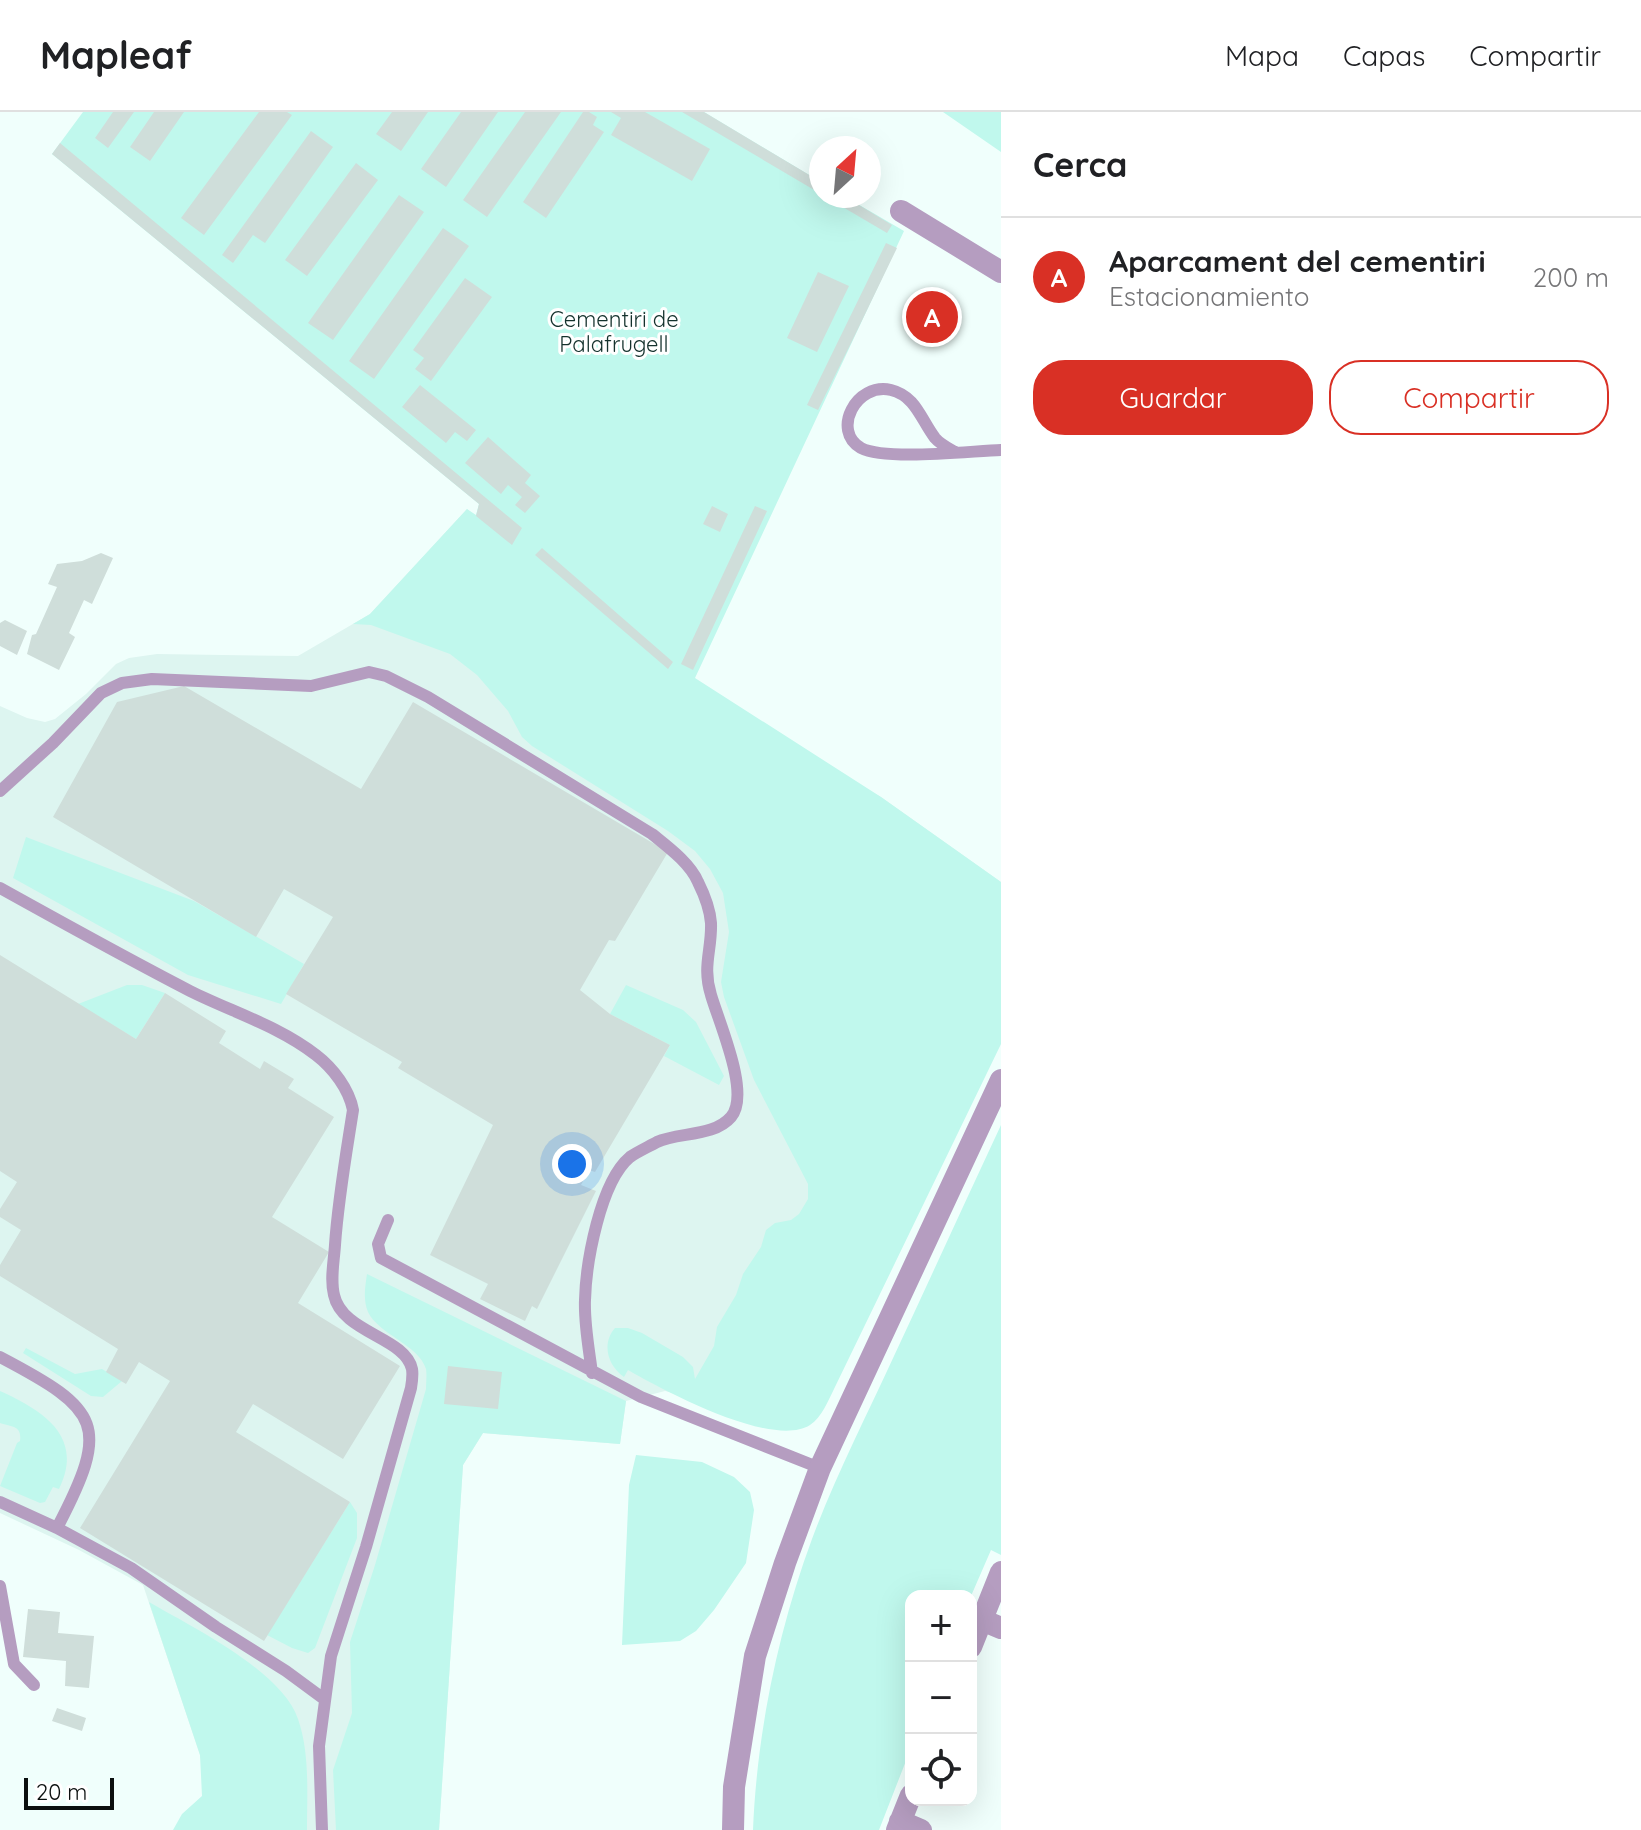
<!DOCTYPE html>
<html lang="es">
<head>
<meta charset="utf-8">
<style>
	body { margin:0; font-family:Quicksand,sans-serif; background:#f2f2f2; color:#202124 }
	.controls { position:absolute; right:24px; bottom:24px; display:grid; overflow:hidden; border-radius:16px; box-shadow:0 8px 32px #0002 }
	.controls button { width:72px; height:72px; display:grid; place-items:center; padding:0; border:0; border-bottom:2px solid #e0e0e0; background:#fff; color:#202124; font:40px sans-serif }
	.compass { position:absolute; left:809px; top:24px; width:72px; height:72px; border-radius:50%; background:#fff; box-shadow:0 8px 32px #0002; rotate:26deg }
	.scale { position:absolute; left:24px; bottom:20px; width:90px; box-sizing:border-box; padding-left:8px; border:4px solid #0b100f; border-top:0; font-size:22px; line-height:28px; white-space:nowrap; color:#0b100f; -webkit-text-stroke:6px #fff; paint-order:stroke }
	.you { position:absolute; left:572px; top:1052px; width:28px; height:28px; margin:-20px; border:6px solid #fff; border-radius:50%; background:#1a73e8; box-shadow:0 0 0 12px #1a73e833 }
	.badge { display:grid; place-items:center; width:52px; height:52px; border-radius:50%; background:#d93025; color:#fff; font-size:26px; font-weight:700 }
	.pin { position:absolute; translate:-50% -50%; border:4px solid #fff; box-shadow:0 2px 8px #0006 }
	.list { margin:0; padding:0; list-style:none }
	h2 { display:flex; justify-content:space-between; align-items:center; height:104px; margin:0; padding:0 32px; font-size:34px }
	h2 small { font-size:26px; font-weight:400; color:#757577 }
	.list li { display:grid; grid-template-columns:52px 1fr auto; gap:24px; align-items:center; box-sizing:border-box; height:120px; padding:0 32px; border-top:2px solid #e0e0e0 }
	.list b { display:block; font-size:30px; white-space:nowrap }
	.list p { margin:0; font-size:26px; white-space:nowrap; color:#757577 }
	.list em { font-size:26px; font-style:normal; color:#757577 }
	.actions { display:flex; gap:16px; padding:24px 32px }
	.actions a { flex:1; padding:18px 0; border:2px solid #d93025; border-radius:32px; text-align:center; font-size:28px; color:#d93025 }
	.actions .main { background:#d93025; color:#fff }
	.icon { flex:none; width:44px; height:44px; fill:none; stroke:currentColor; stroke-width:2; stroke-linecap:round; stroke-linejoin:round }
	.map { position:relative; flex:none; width:1001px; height:1718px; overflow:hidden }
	header { display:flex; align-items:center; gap:48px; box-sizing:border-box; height:112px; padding:0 40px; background:#fff; border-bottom:2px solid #e0e0e0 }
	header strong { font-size:38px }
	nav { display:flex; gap:44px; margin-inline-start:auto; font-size:28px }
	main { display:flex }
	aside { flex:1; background:#fff }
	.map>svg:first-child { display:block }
	.built { fill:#ddf5f0 }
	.green { fill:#c0f8ed }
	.building { fill:#cfdeda }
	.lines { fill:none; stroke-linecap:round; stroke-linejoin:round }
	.service { stroke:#b59dc0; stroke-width:12 }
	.minor { stroke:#b59dc0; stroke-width:22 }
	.labels { text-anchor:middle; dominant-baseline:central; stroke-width:6; stroke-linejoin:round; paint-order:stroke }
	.park-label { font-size:22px; fill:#14322d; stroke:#fff }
</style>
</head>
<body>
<header>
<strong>Mapleaf</strong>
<nav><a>Mapa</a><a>Capas</a><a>Compartir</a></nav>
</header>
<main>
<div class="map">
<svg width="1001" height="1718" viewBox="0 0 1001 1718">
	<rect width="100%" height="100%" fill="#f0fffc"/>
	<!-- built -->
	<path class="built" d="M467 397 688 578 881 685 1001 770 742 1297 665 1279 626 1289 620 1332 483 1321 463 1353 439 1718H201L203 1660 200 1643 143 1473 79 1438 0 1401V594L27 606 45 610 55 607 86 582 116 552 129 546 157 542 298 544 370 502Z"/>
	<!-- green -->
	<path class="green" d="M83 0H704L821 70V84H844L904 119 695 566 881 685 1001 770V932L834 1277C828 1289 822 1305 810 1313 772 1337 663 1278 628 1258L624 1265C608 1254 601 1232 615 1216H628L642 1221 683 1245 693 1255 695 1267 714 1234 717 1215 736 1183 743 1162 761 1135 766 1118 775 1111 791 1108 799 1102 808 1087V1072L754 968 724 885 721 870 729 820 723 781 710 757 695 739 668 719 532 634 522 625 508 599 477 563 450 542 371 513 353 512 370 502 467 397 476 403 479 392 52 42Z
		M943 0H1001V40Z
		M26 725 194 789 304 852 281 892 188 863 13 766Z
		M127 873H142L165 881 136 927 78 892Z
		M626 873 683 898 696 910 724 964 719 973 664 944 670 933 610 902Z
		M1001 1013V1443L991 1438 971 1484H911V1636L879 1718H753C757 1620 778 1519 812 1427 835 1365 866 1305 894 1244 930 1167 965 1090 1001 1013Z
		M367 1162 626 1289 620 1332 483 1321 463 1353 439 1718H336L333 1658 352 1601 350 1530 375 1453 426 1277C426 1271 427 1263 426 1257 419 1233 378 1222 368 1200 363 1188 365 1175 367 1162Z
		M26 1236 75 1262 102 1257 122 1269 103 1285 91 1284 23 1241Z
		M0 1279C42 1298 85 1324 59 1377L53 1375 45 1390 40 1391 0 1374 17 1331 20 1329C22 1314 13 1315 0 1311Z
		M636 1343 702 1350 734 1365 750 1380 754 1398 746 1451 714 1498 696 1519 680 1529 622 1533 629 1373Z
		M350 1390 357 1401V1426L315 1536 308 1541 292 1536 267 1523Z
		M149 1490C192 1515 282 1559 298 1607 310 1641 307 1682 307 1718H173L182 1702 202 1684 200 1643Z"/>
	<!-- building -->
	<path class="building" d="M113 0H134L108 36 95 26Z
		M154 0H184L150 49 130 35Z
		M259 0H287L292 3 204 123 181 106Z
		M392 0H428L401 39 376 22Z
		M461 0H498L446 75 421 57Z
		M525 0H561L487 105 463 88Z
		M583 0H589L597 5 593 13 604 20 546 106 523 90Z
		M611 0H645L710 37 692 69 611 23 621 6Z
		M682 0H704L821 70V82Z
		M311 19 333 35 265 131 253 123 233 151 222 143Z
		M60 31 522 416 512 433 476 404 479 392 52 42Z
		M356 51 378 68 307 164 285 148Z
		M399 83 424 100 333 228 308 211Z
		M824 84H844L892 113 887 121Z
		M443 116 469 134 374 267 349 249Z
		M886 131 897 136 854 225 818 298 807 293Z
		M818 160 849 174 817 240 787 226Z
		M465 166 492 185 431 269 415 257 424 246 413 238Z
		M420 273 476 318 467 329 455 320 446 331 402 295Z
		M488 325 531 363 525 371 540 384 525 401 515 393 522 385 508 373 501 382 465 351Z
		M712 394 728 402 720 420 703 412Z
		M755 394 767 399 693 558 681 552Z
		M542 436 673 550 668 557 535 443Z
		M101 441 113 446 92 492 84 488 69 521 75 525 59 558 27 542 32 523 36 522 57 475 48 472 57 452 82 449Z
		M5 508 27 519 17 543 0 534V511Z
		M184 574 361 677 413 590 668 740 615 829 609 828 580 878 610 902 670 933 595 1060 589 1058 581 1073 596 1079 537 1197 532 1194 525 1209 480 1187 488 1172 430 1143 493 1013 398 956 402 950 286 882 333 805 284 777 256 825 53 705 117 590Z
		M0 843 136 927 165 881 226 919 219 931 260 957 264 949 294 967 288 976 334 1005 272 1105 329 1140 298 1191 400 1254 343 1347 253 1292 236 1320 350 1390 264 1529 80 1416 170 1269 139 1250 126 1272 106 1260 118 1237 0 1164V1153L21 1118 0 1105V1097L17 1070 0 1059Z
		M448 1254 502 1260 498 1297 444 1292Z
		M28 1497 60 1500 58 1521 94 1524 89 1576 65 1574 66 1549 23 1545Z
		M57 1596 86 1606 82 1619 52 1609Z"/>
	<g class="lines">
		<!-- service -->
		<path class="service" d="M955 340C948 336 940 332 935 326 921 308 916 284 891 278 856 270 831 319 861 336 886 349 970 339 1001 338
			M0 679 53 631 101 581 122 571 152 567 311 574 369 560 386 564 428 585 652 722C668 735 690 751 698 770 704 782 710 798 711 811 712 838 702 854 711 883 719 911 751 982 731 1005 714 1025 678 1020 657 1030 648 1035 637 1040 630 1045 600 1070 586 1151 585 1188 584 1212 589 1237 592 1261
			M0 776C63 811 126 846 190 879 232 900 279 914 316 943 333 956 349 977 353 998 346 1043 338 1088 335 1133 334 1149 330 1167 334 1183 342 1221 405 1225 412 1257 413 1263 412 1270 411 1276L366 1435 331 1544 319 1634 322 1718
			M388 1108 378 1132 381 1146 641 1285 820 1356
			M0 1245C101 1298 111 1313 57 1416
			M0 1390 57 1416 131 1456 216 1515 286 1559 324 1587
			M0 1474 14 1552 34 1573"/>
		<!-- minor -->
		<path class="minor" d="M901 99 1001 160
			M982 1508 1001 1516
			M971 1535 1001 1460
			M900 1709 921 1718
			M733 1718 734 1675 755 1544 785 1451 820 1356 1001 968
			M897 1718 911 1683"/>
	</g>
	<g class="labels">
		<!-- park labels -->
		<g class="park-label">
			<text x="614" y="207">Cementiri de<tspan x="614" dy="25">Palafrugell</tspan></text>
		</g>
	</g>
</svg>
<div class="controls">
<button>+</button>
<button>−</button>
<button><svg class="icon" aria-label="locate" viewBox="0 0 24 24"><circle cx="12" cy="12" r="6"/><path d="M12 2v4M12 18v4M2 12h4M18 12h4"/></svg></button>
</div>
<svg class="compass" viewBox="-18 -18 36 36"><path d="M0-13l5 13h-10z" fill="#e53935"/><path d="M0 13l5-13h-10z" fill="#757577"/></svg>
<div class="scale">20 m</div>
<div class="you"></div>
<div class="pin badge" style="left:932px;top:205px">A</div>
</div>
<aside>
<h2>Cerca<small></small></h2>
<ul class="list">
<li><span class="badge">A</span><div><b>Aparcament del cementiri</b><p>Estacionamiento</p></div><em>200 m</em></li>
</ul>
<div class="actions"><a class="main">Guardar</a><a>Compartir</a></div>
</aside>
</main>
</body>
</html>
